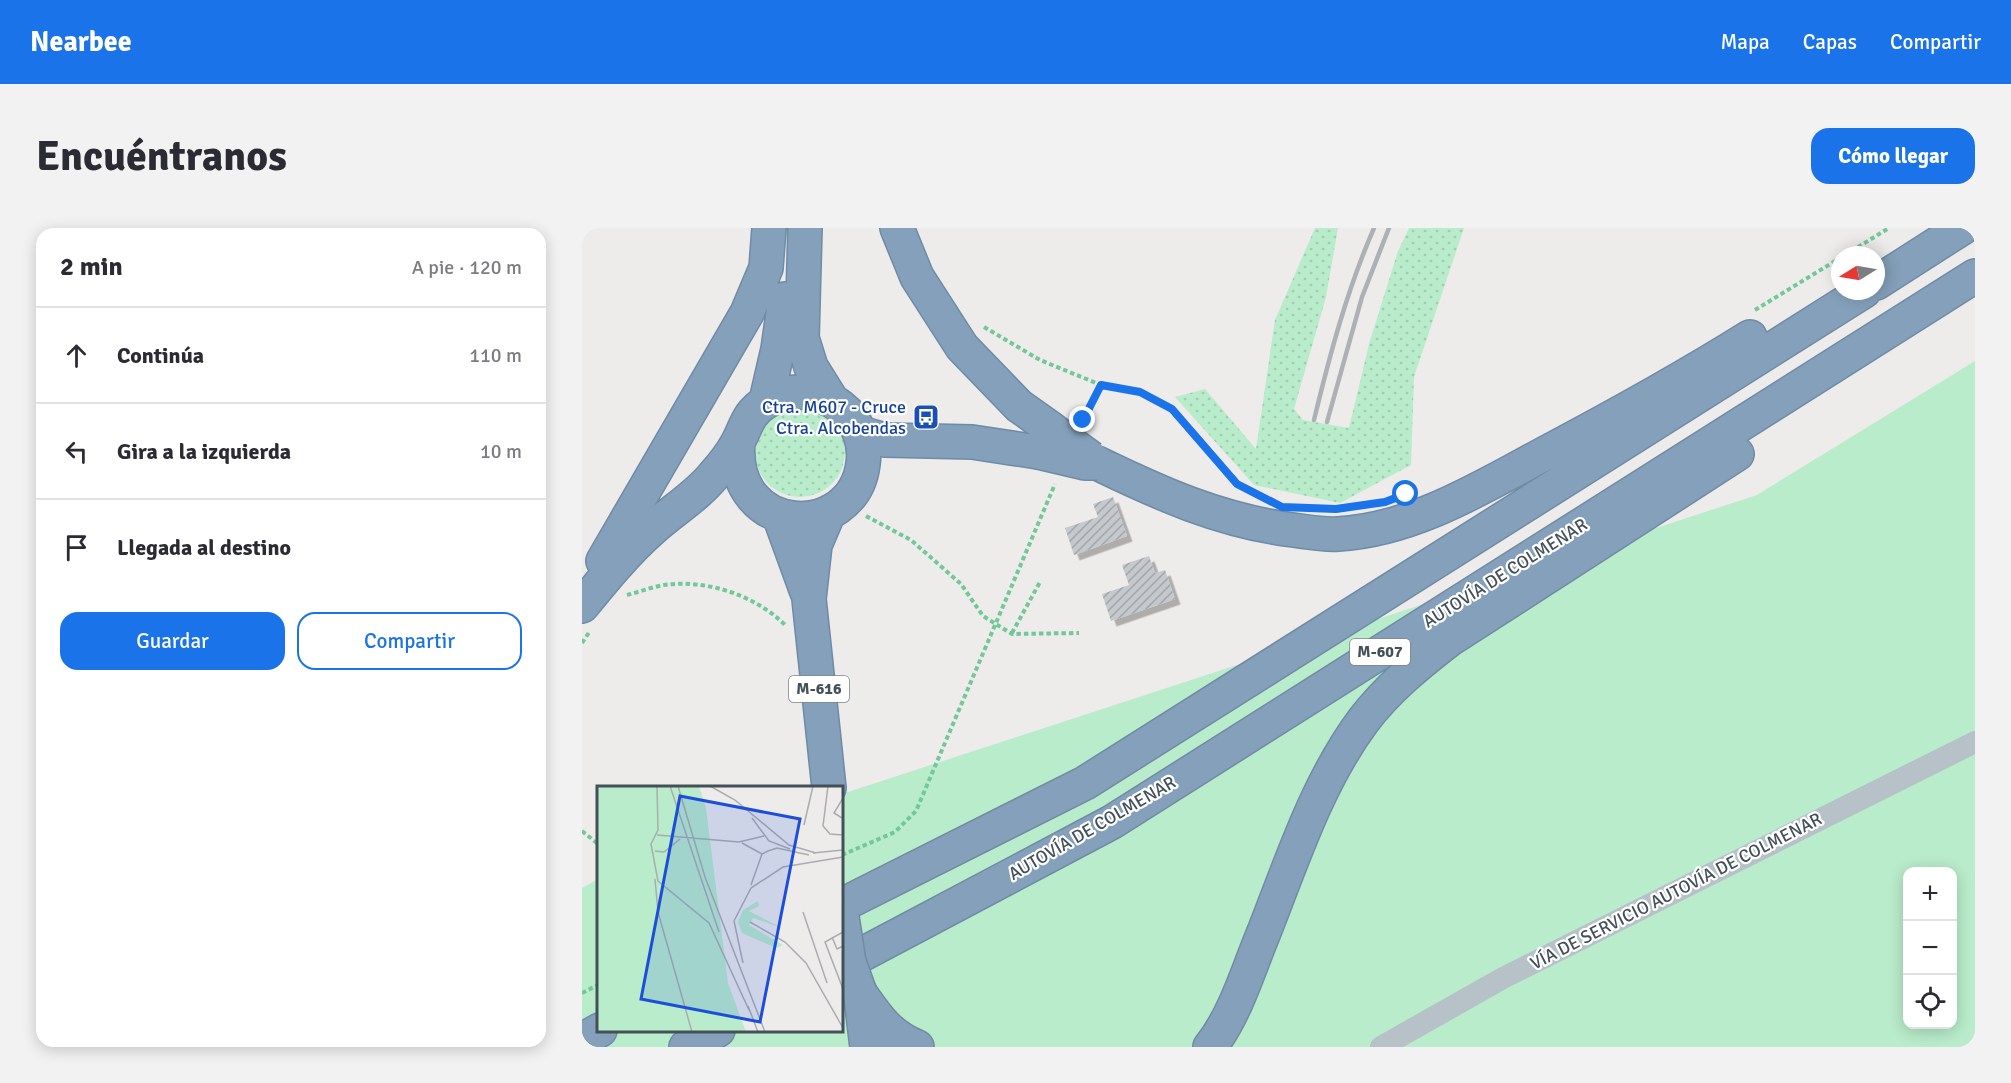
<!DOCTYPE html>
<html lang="es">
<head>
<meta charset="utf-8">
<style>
	body { margin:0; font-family:Signika,sans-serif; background:#f2f2f3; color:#2b2b33 }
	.controls { position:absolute; right:18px; bottom:18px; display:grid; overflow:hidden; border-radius:12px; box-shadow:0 3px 15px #0003 }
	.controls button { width:54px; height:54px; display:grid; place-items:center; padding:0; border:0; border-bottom:2px solid #e1e1e2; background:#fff; color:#2b2b33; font:30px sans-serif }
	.compass { position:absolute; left:1249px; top:18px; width:54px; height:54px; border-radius:50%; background:#fff; box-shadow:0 3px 15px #0003; rotate:259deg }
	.stop { position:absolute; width:18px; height:18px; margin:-14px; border:4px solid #1a73e8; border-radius:50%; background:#fff }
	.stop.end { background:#1a73e8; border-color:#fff; box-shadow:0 2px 6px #0008 }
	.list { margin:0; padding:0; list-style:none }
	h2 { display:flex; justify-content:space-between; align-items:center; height:78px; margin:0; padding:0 24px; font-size:26px }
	h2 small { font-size:20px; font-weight:400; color:#7c7c81 }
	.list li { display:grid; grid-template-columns:39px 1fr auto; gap:18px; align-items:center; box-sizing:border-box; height:96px; padding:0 24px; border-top:2px solid #e1e1e2 }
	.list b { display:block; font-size:22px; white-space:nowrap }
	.list em { font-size:20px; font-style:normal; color:#7c7c81 }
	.actions { display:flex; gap:12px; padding:18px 24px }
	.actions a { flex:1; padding:14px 0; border:2px solid #1a73e8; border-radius:18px; text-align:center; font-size:21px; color:#1a73e8 }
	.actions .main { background:#1a73e8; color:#fff }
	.icon { flex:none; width:33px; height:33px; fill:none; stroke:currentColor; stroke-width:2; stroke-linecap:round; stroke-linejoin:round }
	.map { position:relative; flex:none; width:1393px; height:819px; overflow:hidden; border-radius:18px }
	header { display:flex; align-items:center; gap:36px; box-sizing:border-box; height:84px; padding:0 30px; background:#1a73e8; color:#fff }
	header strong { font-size:28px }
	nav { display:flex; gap:33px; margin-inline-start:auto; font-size:21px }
	.intro { display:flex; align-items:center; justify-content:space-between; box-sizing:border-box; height:144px; padding:0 36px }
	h1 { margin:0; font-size:42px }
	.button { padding:15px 27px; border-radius:18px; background:#1a73e8; color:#fff; font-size:21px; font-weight:700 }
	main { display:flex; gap:36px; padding:0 36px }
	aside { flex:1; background:#fff; border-radius:18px; box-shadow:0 3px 15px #0003 }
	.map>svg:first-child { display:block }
	.grass { fill:url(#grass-dots) }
	.park { fill:#b9ecca; fill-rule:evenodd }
	.building { fill:url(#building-hatch); filter:url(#shadow) }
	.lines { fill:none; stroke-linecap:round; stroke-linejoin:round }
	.highway-casing { stroke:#6f8ba5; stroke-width:36 }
	.path { stroke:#73c89a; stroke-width:4; stroke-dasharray:4.5 3; stroke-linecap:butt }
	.street { stroke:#b7c1c8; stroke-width:22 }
	.highway { stroke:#84a0ba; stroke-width:33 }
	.rail { stroke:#adb1b6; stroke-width:4.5 }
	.highway-bridge-casing { stroke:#6f8ba5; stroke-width:36; stroke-linecap:butt }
	.highway-bridge { stroke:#84a0ba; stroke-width:33 }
	.route { stroke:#1a73e8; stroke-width:8 }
	.labels { text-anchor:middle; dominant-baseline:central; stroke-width:4.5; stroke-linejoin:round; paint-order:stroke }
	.shield { fill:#fff; stroke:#7c848a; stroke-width:1.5 }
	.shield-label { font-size:16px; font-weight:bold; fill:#445058 }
	.transit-label { font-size:18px; fill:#164399; stroke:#fff; text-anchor:end }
	.street-label { font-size:18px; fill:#445058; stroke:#fff }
	.inset-road { fill:none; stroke:#aaadb0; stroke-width:1.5 }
	.view { fill:#1d4ed8; fill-opacity:0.15; stroke:#1d4ed8; stroke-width:3 }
	.inset-edge { fill:none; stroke:#445058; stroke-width:3 }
</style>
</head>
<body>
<header>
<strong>Nearbee</strong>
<nav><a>Mapa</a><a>Capas</a><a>Compartir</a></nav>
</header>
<div class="intro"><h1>Encuéntranos</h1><a class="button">Cómo llegar</a></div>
<main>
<aside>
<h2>2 min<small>A pie · 120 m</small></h2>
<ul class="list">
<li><svg class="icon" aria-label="ahead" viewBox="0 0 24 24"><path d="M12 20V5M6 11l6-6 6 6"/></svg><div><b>Continúa</b></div><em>110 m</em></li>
<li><svg class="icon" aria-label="left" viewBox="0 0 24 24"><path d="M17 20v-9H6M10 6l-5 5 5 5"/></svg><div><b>Gira a la izquierda</b></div><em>10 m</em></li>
<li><svg class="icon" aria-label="arrive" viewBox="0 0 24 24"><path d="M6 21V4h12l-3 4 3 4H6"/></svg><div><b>Llegada al destino</b></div></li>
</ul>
<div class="actions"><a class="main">Guardar</a><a>Compartir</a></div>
</aside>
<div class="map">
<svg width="1393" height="819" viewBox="0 0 1393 819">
	<defs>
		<pattern id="grass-dots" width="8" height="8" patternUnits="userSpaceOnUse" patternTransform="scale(1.5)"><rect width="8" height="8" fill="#b9ecca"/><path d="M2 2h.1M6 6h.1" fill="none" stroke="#a0ccb0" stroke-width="1.8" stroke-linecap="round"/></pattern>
		<pattern id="building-hatch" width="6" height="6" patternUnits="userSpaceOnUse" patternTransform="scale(1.5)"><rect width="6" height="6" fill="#c5c9ce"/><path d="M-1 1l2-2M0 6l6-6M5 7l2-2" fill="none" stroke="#a2a6aa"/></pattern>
		<filter id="shadow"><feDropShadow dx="5.5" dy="5.5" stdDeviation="0" flood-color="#0004"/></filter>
	</defs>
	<rect width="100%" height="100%" fill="#eeebeb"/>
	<!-- grass -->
	<path class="grass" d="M733 0H756L744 69 712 181 721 192 767 200 787 116 816 23 827 0H882L832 149 829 237 758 275 672 257 593 169 623 161 674 221 693 92Z
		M173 224a45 45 0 1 1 90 0a45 45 0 1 1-90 0Z"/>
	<!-- park -->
	<path class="park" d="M1393 133V819H0V660L16 651V802H260V566L1175 267ZM1326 644H1370V796H1326Z"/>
	<!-- building -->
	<path class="building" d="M531 269 545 308 492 327 483 300 516 289 511 276Z
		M567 328 573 345 583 342 593 371 529 393 520 366 547 357 540 337Z"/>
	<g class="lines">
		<!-- highway casing -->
		<g class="highway-casing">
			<path id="highway" d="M223 0 220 110 229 139 249 171
				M315 0 335 49 380 119 437 178 468 200
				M1294 55 1380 0
				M184 173 196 121 203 71
				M278 205 303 212 390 214 456 224
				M515 235C579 266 639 293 711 302 726 304 742 307 756 306 830 302 899 260 962 226 1032 189 1101 151 1168 109
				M247 284 233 317 227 371 247 560
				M197 287 225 364
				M21 333 165 85 184 40 187 0
				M0 378C22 351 44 324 70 301 90 283 115 268 132 247 140 238 150 225 156 214 165 197 166 185 184 174 208 158 237 162 259 179 276 192 284 216 281 236 271 314 148 310 156 214
				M260 677 503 555 1282 63
				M260 737 530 594 1393 48
				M278 765C295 789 306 807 335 819
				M279 770 285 819
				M0 812 18 802
				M104 819 136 802
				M628 819C654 786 666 742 682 704 710 633 735 555 781 493 805 461 836 436 867 412L1155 226"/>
		</g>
		<!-- path -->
		<path class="path" d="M1263 27 1307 0
			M1173 82 1258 30
			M402 99 458 132 519 157
			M501 191 519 157 558 164 590 181 655 257 674 266
			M284 288 329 312 379 356 401 388 430 406 497 405
			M45 367C57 364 70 359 82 357 124 351 173 367 203 397
			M430 405 458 354
			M0 415 8 403
			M0 603 16 616
			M260 627 313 604 334 583 473 256
			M0 765 16 757"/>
		<!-- street -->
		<path class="street" d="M799 819 921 750 1393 514"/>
		<!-- highway -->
		<use href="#highway" class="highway"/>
		<!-- rail -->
		<path class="rail" d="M732 192C748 126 765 62 792 0
			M745 194 780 69 807 0"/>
		<!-- highway-bridge casing -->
		<g class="highway-bridge-casing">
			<path id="highway-bridge" d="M468 200 509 230
				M456 224 503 235H515
				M260 689 267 734 278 765"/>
		</g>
		<!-- highway-bridge -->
		<use href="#highway-bridge" class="highway-bridge"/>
	</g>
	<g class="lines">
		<!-- route -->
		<path class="route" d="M501 192 519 157 558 164 590 181 655 256 700 279 754 281 803 274 824 266"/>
	</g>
	<!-- icons -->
	<defs>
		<g id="bus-square" transform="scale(1.35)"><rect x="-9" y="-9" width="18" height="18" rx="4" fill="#1a4fb4" stroke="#fff"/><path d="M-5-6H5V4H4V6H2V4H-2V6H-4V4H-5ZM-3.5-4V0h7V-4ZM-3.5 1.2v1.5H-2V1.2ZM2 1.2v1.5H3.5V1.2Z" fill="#fff"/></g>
	</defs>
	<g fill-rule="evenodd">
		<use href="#bus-square" x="344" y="189"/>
	</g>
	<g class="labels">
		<!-- shield labels -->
		<g class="shield">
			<rect x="768" y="411" width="60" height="26" rx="4.5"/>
			<rect x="207" y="448" width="60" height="26" rx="4.5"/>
		</g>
		<g class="shield-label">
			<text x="798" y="424">M-607</text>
			<text x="237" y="461">M-616</text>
		</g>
		<!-- transit labels -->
		<g class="transit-label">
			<text x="324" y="179">Ctra. M607 - Cruce<tspan x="324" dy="21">Ctra. Alcobendas</tspan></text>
		</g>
		<!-- street labels -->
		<g class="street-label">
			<text transform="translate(923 345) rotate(-32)">AUTOVÍA DE COLMENAR</text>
			<text transform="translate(510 600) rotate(-30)">AUTOVÍA DE COLMENAR</text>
			<text transform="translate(1094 663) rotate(-27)">VÍA DE SERVICIO AUTOVÍA DE COLMENAR</text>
		</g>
	</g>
	<!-- overview -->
	<g transform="translate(15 558)">
		<rect width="246" height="246" fill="#eeebeb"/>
		<path d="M161 115 162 120 152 125 185 142 156 132 152 139 186 159 179 162 145 147 141 136 146 124Z" fill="#b9ecca"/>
		<path d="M0 0H102L109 22 131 197 149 246H0Z" fill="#b9ecca"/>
		<path class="inset-road" d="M60 0 61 44 54 58 61 95 112 137 152 224M73 0 122 146M81 0 108 91 168 246M113 0 138 14 192 59 219 67M231 0 226 40 233 48 246 49M155 32 172 55 193 63M245 32 237 27 246 12M207 39 216 0M60 49 142 56 167 50M145 57 165 68M58 65 67 66 83 53M216 67 246 64M58 93 61 126 95 246M154 99 165 68 171 65 180 62 212 69M206 126 230 197M153 136 188 156 209 177 246 242M246 146 228 156 246 203M235 151 240 163 246 160M146 177 137 135 154 102 186 81 246 71M151 220 161 246"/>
		<path class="view" d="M83 10 203 33 163 236 44 213Z"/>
		<rect width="246" height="246" class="inset-edge"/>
	</g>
</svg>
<div class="controls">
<button>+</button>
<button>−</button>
<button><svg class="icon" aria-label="locate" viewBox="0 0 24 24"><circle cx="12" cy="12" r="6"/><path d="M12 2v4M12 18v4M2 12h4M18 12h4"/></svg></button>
</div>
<svg class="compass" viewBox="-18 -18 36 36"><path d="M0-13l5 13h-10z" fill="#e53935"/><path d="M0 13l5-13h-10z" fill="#7c7c81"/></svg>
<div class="stop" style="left:824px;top:266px"></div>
<div class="stop end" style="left:501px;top:192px"></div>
</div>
</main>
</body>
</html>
